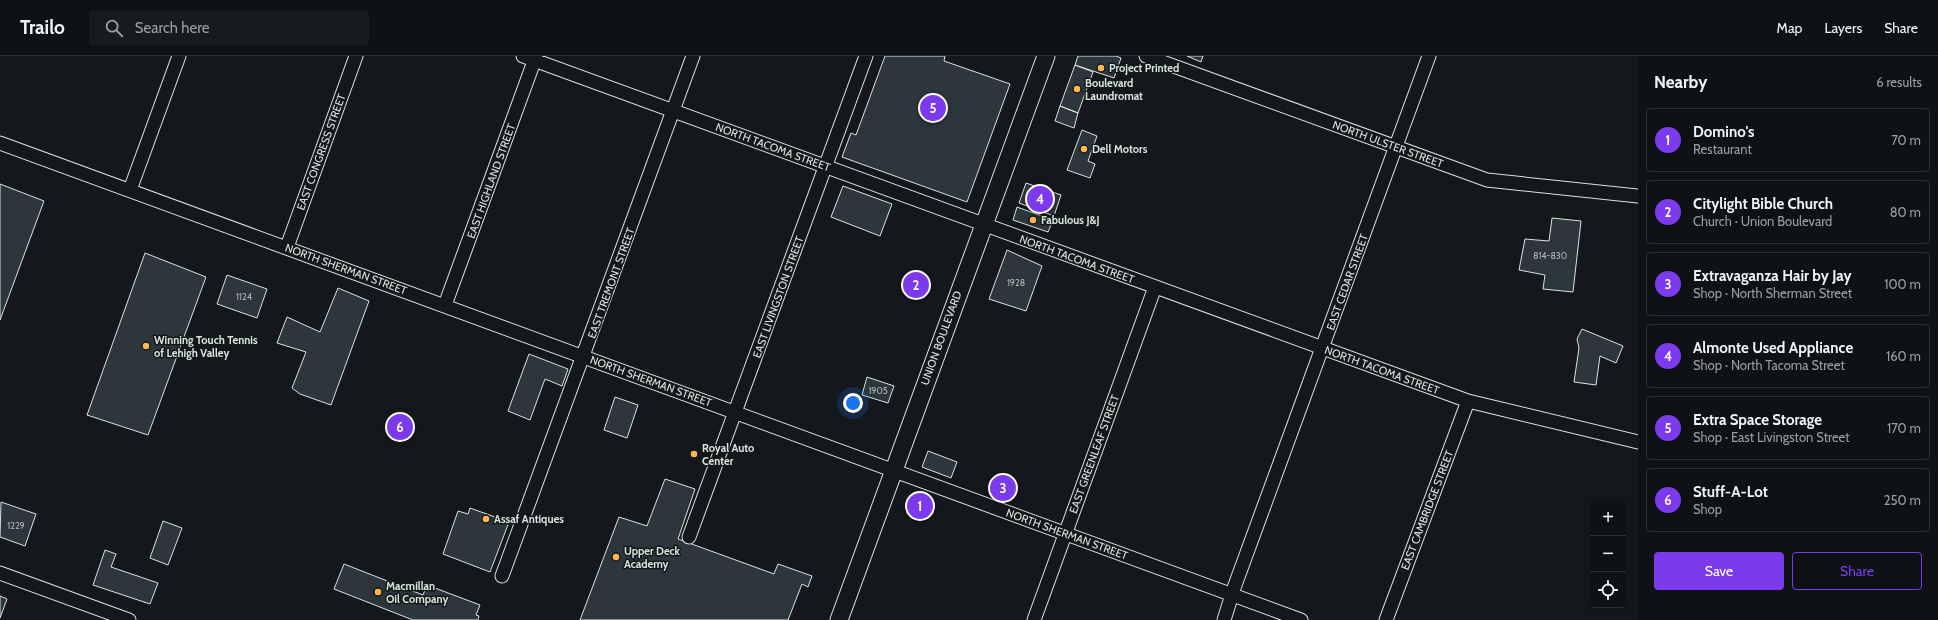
<!DOCTYPE html>
<html lang="en">
<head>
<meta charset="utf-8">
<style>
	body { margin:0; font-family:Cabin,sans-serif; background:#181b1e; color:#f1f3f6 }
	.controls { position:absolute; right:12px; bottom:12px; display:grid; overflow:hidden; border-radius:4px; box-shadow:0 2px 10px #0003 }
	.controls button { width:36px; height:36px; display:grid; place-items:center; padding:0; border:0; border-bottom:1px solid #2f3234; background:#0f1215; color:#f1f3f6; font:20px sans-serif }
	.you { position:absolute; left:853px; top:347px; width:14px; height:14px; margin:-10px; border:3px solid #fff; border-radius:50%; background:#1a73e8; box-shadow:0 0 0 6px #1a73e833 }
	.badge { display:grid; place-items:center; width:26px; height:26px; border-radius:50%; background:#7c3aed; color:#fff; font-size:13px; font-weight:700 }
	.pin { position:absolute; translate:-50% -50%; border:2px solid #fff; box-shadow:0 1px 4px #0006 }
	.list { margin:0; padding:0; list-style:none }
	h2 { display:flex; justify-content:space-between; align-items:center; height:52px; margin:0; padding:0 16px; font-size:17px }
	h2 small { font-size:13px; font-weight:400; color:#9b9ea0 }
	.list li { display:grid; grid-template-columns:26px 1fr auto; gap:12px; align-items:center; box-sizing:border-box; height:64px; margin:0 8px 8px; padding:0 8px; border:1px solid #2f3234; border-radius:4px }
	.list b { display:block; font-size:15px; white-space:nowrap }
	.list p { margin:0; font-size:13px; white-space:nowrap; color:#9b9ea0 }
	.list em { font-size:13px; font-style:normal; color:#9b9ea0 }
	.actions { display:flex; gap:8px; padding:12px 16px }
	.actions a { flex:1; padding:9px 0; border:1px solid #7c3aed; border-radius:4px; text-align:center; font-size:14px; color:#7c3aed }
	.actions .main { background:#7c3aed; color:#fff }
	.icon { flex:none; width:22px; height:22px; fill:none; stroke:currentColor; stroke-width:2; stroke-linecap:round; stroke-linejoin:round }
	.map { position:relative; flex:none; width:1638px; height:564px; overflow:hidden }
	header { display:flex; align-items:center; gap:24px; box-sizing:border-box; height:56px; padding:0 20px; background:#0f1215; border-bottom:1px solid #2f3234 }
	header strong { font-size:19px }
	nav { display:flex; gap:22px; margin-inline-start:auto; font-size:14px }
	.search { width:280px; height:36px; background:#181b1e; display:flex; align-items:center; gap:10px; box-sizing:border-box; padding:0 14px; border-radius:4px; color:#9b9ea0; font-size:15px }
	main { display:flex }
	aside { flex:1; background:#0f1215 }
	.map>svg:first-child { display:block }
	.building { fill:#2c363c; stroke:#d8e6dc }
	.lines { fill:none; stroke-linecap:round; stroke-linejoin:round }
	.minor-casing { stroke:#d8e6dc; stroke-width:15 }
	.major-casing { stroke:#d8e6dc; stroke-width:19 }
	.minor { stroke:#14181c; stroke-width:13 }
	.major { stroke:#14181c; stroke-width:17 }
	.poi-dot { fill:#ffb74d; stroke:#14181c; stroke-width:1.5 }
	.labels { text-anchor:middle; dominant-baseline:central; stroke-width:3; stroke-linejoin:round; paint-order:stroke }
	.number-label { font-size:9px; fill:#adbab4 }
	.poi-label { font-size:11px; font-weight:bold; fill:#d8e6dc; stroke:#14181c; text-anchor:start }
	.street-label { font-size:11px; fill:#d8e6dc; stroke:#14181c }
</style>
</head>
<body>
<header>
<strong>Trailo</strong>
<div class="search"><svg class="icon" aria-label="search" viewBox="0 0 24 24"><circle cx="10" cy="10" r="6"/><path d="M15 15l6 6"/></svg>Search here</div>
<nav><a>Map</a><a>Layers</a><a>Share</a></nav>
</header>
<main>
<div class="map">
<svg width="1638" height="564" viewBox="0 0 1638 564">
	<rect width="100%" height="100%" fill="#14181c"/>
	<!-- building -->
	<path class="building" d="M885 0H945L944 5 1010 28 967 146 842 101 851 77 856 79Z
		M1078 0H1116L1121 2 1114 22 1075 9Z
		M1187 0H1203L1201 6Z
		M1075 9 1093 16 1078 57 1060 50Z
		M1060 50 1078 57 1074 72 1055 65Z
		M1082 74 1097 80 1088 105 1095 108 1090 122 1067 114Z
		M1026 127 1061 139 1054 160 1019 147Z
		M0 128 44 145 0 264Z
		M843 130 892 148 880 180 831 161Z
		M1017 151 1053 164 1048 176 1013 164Z
		M1552 162 1581 165 1573 236 1543 233 1545 219 1519 214 1525 183 1549 185Z
		M1007 194 1042 210 1026 255 989 243Z
		M145 197 206 221 148 379 87 359Z
		M227 219 267 233 257 262 217 248Z
		M338 232 369 245 331 349 300 338 292 332 306 296 277 287 287 261 320 276Z
		M1582 273 1623 290 1616 307 1600 300 1596 329 1574 326 1579 292 1577 283Z
		M529 298 568 313 562 330 545 323 530 364 508 355Z
		M867 321 894 330 888 347 862 339Z
		M615 341 638 349 627 382 604 374Z
		M928 395 957 406 951 422 922 411Z
		M665 423 695 433 678 483 774 518 778 508 812 520 808 531 802 528 788 564H580L619 461 647 470Z
		M1 446 36 458 25 490 0 481Z
		M470 452 509 466 490 516 443 498 458 455 468 458Z
		M163 465 182 472 168 509 150 502Z
		M105 494 116 498 111 511 158 527 150 548 93 529Z
		M344 508 423 539 427 529 480 549 476 559 479 560 478 564H413L334 533Z
		M0 540 7 543 0 562Z"/>
	<g class="lines">
		<!-- minor casing -->
		<g class="minor-casing">
			<path id="minor" d="M523 0 1468 345 1638 386
				M1146 0 1487 124 1638 140
				M0 87 1301 564
				M130 134 179 0
				M287 191 356 0
				M445 249 536 0
				M689 481 866 0
				M0 517 129 564
				M502 520 693 0
				M1034 564 1155 231
				M1224 564 1234 532 1429 0
				M1386 564 1468 345"/>
		</g>
		<!-- major casing -->
		<g class="major-casing">
			<path id="major" d="M839 564 1046 0"/>
		</g>
		<!-- minor -->
		<use href="#minor" class="minor"/>
		<!-- major -->
		<use href="#major" class="major"/>
	</g>
	<!-- markers -->
	<g class="poi-dot">
		<circle cx="1101" cy="12" r="4"/>
		<circle cx="1077" cy="33" r="4"/>
		<circle cx="1084" cy="93" r="4"/>
		<circle cx="1033" cy="164" r="4"/>
		<circle cx="146" cy="290" r="4"/>
		<circle cx="694" cy="398" r="4"/>
		<circle cx="486" cy="463" r="4"/>
		<circle cx="616" cy="501" r="4"/>
		<circle cx="378" cy="536" r="4"/>
	</g>
	<g class="labels">
		<!-- number labels -->
		<g class="number-label">
			<text x="1550" y="199">814-830</text>
			<text x="1016" y="226">1928</text>
			<text x="244" y="240">1124</text>
			<text x="878" y="334">1905</text>
			<text x="16" y="469">1229</text>
		</g>
		<!-- poi labels -->
		<g class="poi-label">
			<text x="1109" y="12">Project Printed</text>
			<text x="1085" y="27">Boulevard<tspan x="1085" dy="13">Laundromat</tspan></text>
			<text x="1092" y="93">Dell Motors</text>
			<text x="1041" y="164">Fabulous J&amp;J</text>
			<text x="154" y="284">Winning Touch Tennis<tspan x="154" dy="13">of Lehigh Valley</tspan></text>
			<text x="702" y="392">Royal Auto<tspan x="702" dy="13">Center</tspan></text>
			<text x="494" y="463">Assaf Antiques</text>
			<text x="624" y="495">Upper Deck<tspan x="624" dy="13">Academy</tspan></text>
			<text x="386" y="530">Macmillan<tspan x="386" dy="13">Oil Company</tspan></text>
		</g>
		<!-- street labels -->
		<g class="street-label">
			<text transform="translate(1388 88) rotate(20)">NORTH ULSTER STREET</text>
			<text transform="translate(773 91) rotate(20)">NORTH TACOMA STREET</text>
			<text transform="translate(321 96) rotate(-70)">EAST CONGRESS STREET</text>
			<text transform="translate(491 125) rotate(-70)">EAST HIGHLAND STREET</text>
			<text transform="translate(1077 203) rotate(20)">NORTH TACOMA STREET</text>
			<text transform="translate(346 213) rotate(20)">NORTH SHERMAN STREET</text>
			<text transform="translate(1347 226) rotate(-70)">EAST CEDAR STREET</text>
			<text transform="translate(611 227) rotate(-70)">EAST TREMONT STREET</text>
			<text transform="translate(778 241) rotate(-70)">EAST LIVINGSTON STREET</text>
			<text transform="translate(941 282) rotate(-70)">UNION BOULEVARD</text>
			<text transform="translate(1382 314) rotate(20)">NORTH TACOMA STREET</text>
			<text transform="translate(651 325) rotate(20)">NORTH SHERMAN STREET</text>
			<text transform="translate(1094 398) rotate(-70)">EAST GREENLEAF STREET</text>
			<text transform="translate(1427 454) rotate(-69)">EAST CAMBRIDGE STREET</text>
			<text transform="translate(1067 478) rotate(20)">NORTH SHERMAN STREET</text>
		</g>
	</g>
</svg>
<div class="controls">
<button>+</button>
<button>−</button>
<button><svg class="icon" aria-label="locate" viewBox="0 0 24 24"><circle cx="12" cy="12" r="6"/><path d="M12 2v4M12 18v4M2 12h4M18 12h4"/></svg></button>
</div>
<div class="you"></div>
<div class="pin badge" style="left:920px;top:450px">1</div>
<div class="pin badge" style="left:916px;top:229px">2</div>
<div class="pin badge" style="left:1003px;top:432px">3</div>
<div class="pin badge" style="left:1040px;top:143px">4</div>
<div class="pin badge" style="left:933px;top:52px">5</div>
<div class="pin badge" style="left:400px;top:371px">6</div>
</div>
<aside>
<h2>Nearby<small>6 results</small></h2>
<ul class="list">
<li><span class="badge">1</span><div><b>Domino's</b><p>Restaurant</p></div><em>70 m</em></li>
<li><span class="badge">2</span><div><b>Citylight Bible Church</b><p>Church · Union Boulevard</p></div><em>80 m</em></li>
<li><span class="badge">3</span><div><b>Extravaganza Hair by Jay</b><p>Shop · North Sherman Street</p></div><em>100 m</em></li>
<li><span class="badge">4</span><div><b>Almonte Used Appliance</b><p>Shop · North Tacoma Street</p></div><em>160 m</em></li>
<li><span class="badge">5</span><div><b>Extra Space Storage</b><p>Shop · East Livingston Street</p></div><em>170 m</em></li>
<li><span class="badge">6</span><div><b>Stuff-A-Lot</b><p>Shop</p></div><em>250 m</em></li>
</ul>
<div class="actions"><a class="main">Save</a><a>Share</a></div>
</aside>
</main>
</body>
</html>
